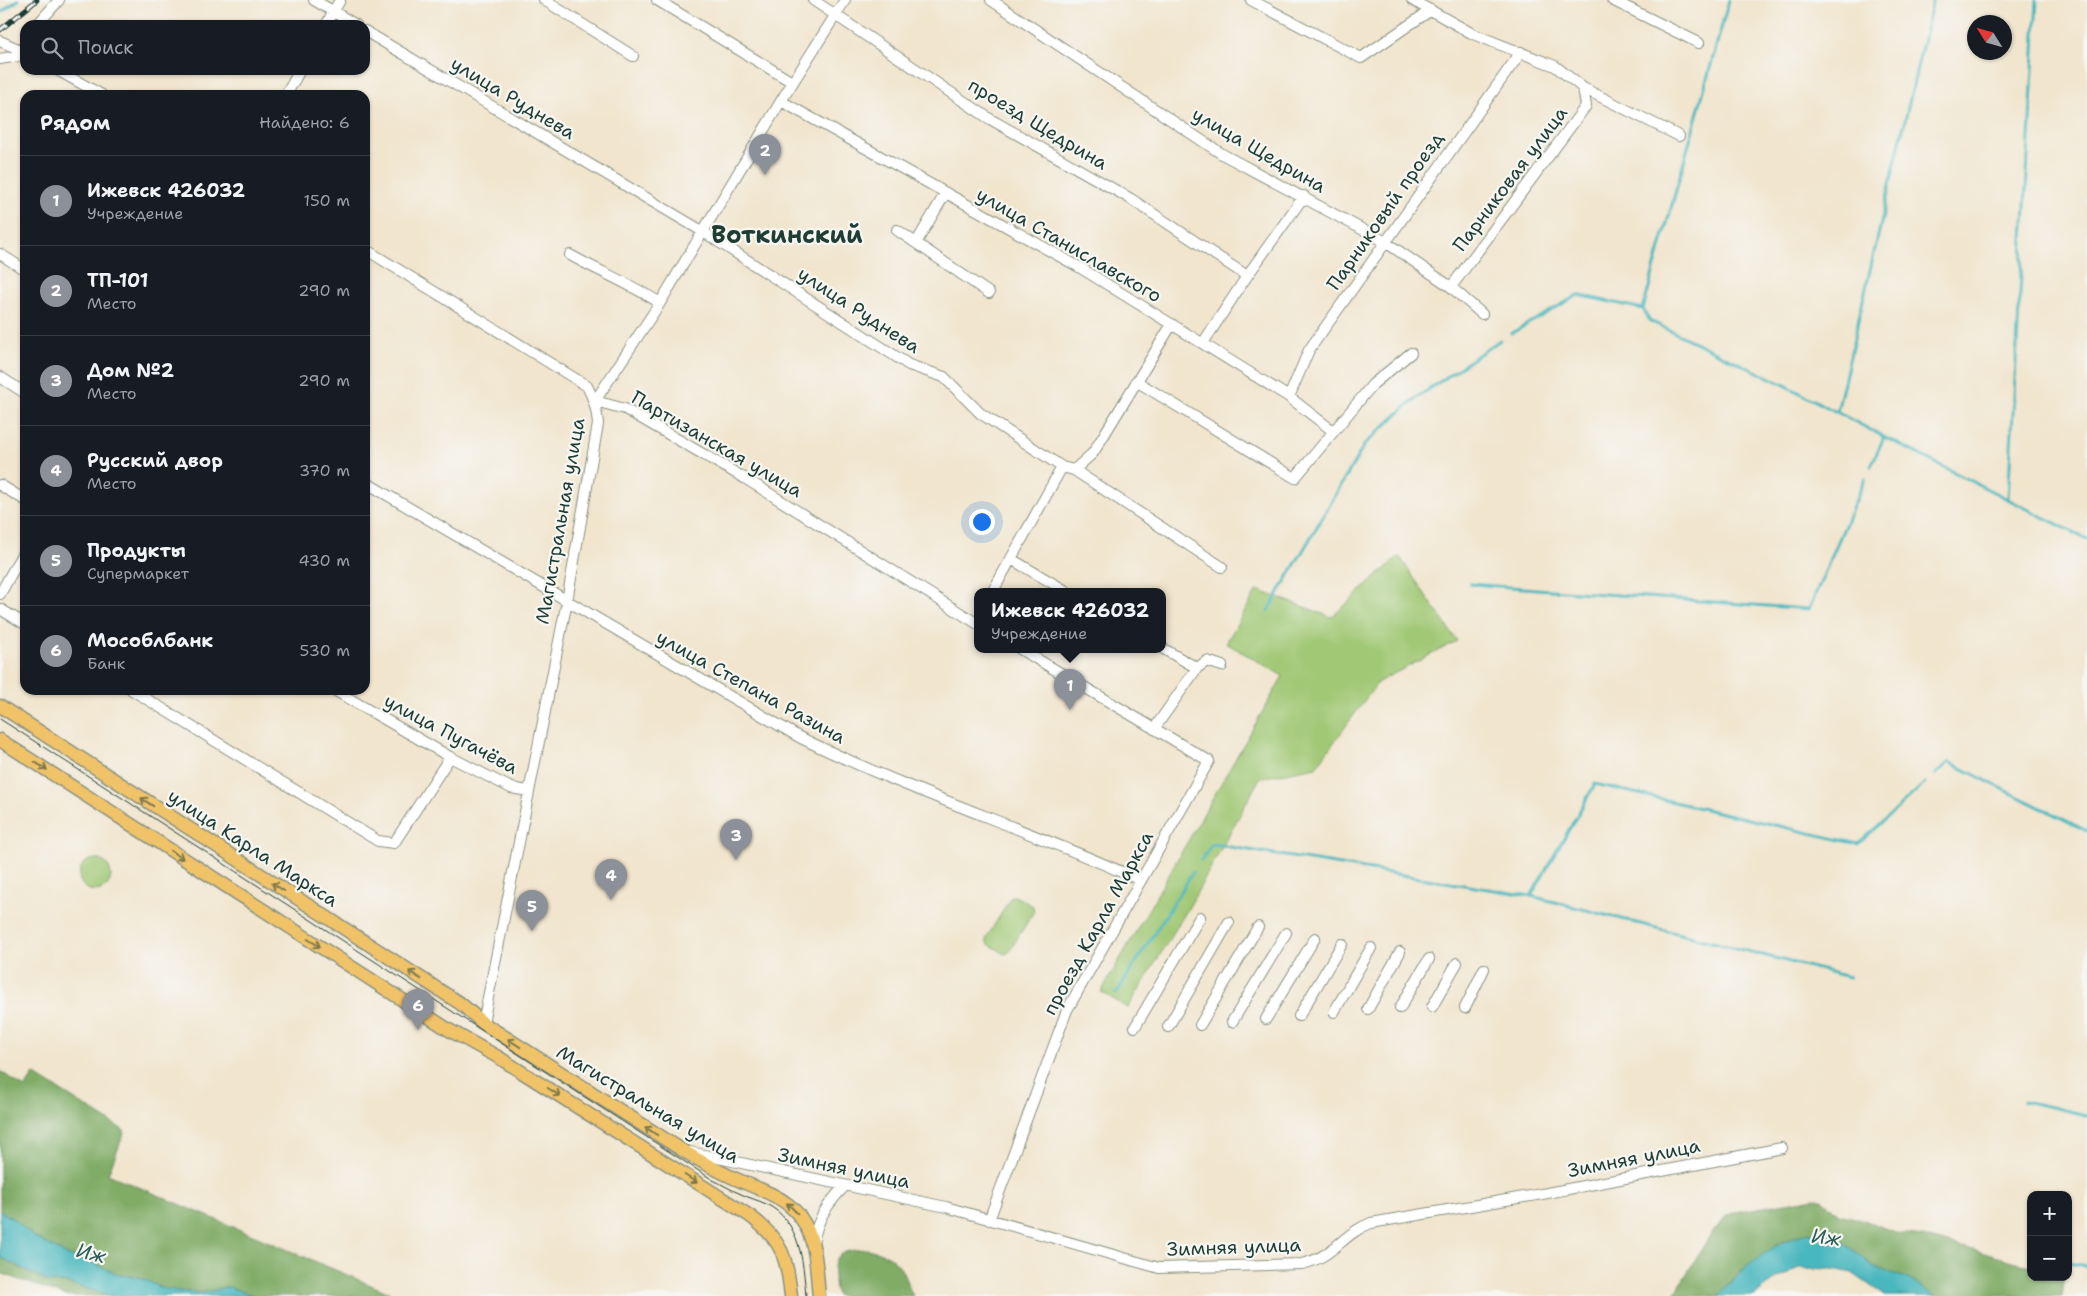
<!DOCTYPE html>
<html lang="ru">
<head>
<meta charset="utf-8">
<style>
	body { margin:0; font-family:"Shantell Sans",sans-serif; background:#20242c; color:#f1f3f6 }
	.controls { position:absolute; right:15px; bottom:15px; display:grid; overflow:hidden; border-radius:10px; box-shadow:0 1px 4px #0004 }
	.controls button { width:45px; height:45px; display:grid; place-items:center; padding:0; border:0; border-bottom:1px solid #363941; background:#171b24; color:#f1f3f6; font:25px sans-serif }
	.compass { position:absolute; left:1967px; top:15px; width:45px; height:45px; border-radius:50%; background:#171b24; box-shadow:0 1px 4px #0004; rotate:307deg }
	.you { position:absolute; left:981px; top:521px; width:18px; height:18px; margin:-12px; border:4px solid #fff; border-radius:50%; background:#1a73e8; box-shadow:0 0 0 8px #1a73e833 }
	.badge { display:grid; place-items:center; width:32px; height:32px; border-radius:50%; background:#8c9099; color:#fff; font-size:16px; font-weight:700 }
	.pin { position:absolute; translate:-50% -41px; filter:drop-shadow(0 1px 2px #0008) }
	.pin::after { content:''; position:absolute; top:26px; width:18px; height:15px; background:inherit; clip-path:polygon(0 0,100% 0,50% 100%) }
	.popup { position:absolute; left:974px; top:588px; width:192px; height:65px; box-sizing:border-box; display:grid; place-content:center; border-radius:10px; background:#171b24; filter:drop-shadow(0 1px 4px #0005); font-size:16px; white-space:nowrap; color:#9ea1a6 }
	.popup b { font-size:19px; color:#f1f3f6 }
	.popup::after { content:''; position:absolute; left:50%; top:100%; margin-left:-10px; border:10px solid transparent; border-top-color:#171b24 }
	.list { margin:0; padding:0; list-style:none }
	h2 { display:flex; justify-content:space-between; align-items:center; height:65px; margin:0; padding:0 20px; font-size:21px }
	h2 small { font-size:16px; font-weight:400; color:#9ea1a6 }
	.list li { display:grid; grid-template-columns:32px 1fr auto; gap:15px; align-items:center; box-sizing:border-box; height:90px; padding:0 20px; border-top:1px solid #363941 }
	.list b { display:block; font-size:19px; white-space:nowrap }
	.list p { margin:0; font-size:16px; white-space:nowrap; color:#9ea1a6 }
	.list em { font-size:16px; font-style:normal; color:#9ea1a6 }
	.icon { flex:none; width:28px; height:28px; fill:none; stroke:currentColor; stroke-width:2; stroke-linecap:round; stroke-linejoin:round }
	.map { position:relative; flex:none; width:2087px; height:1296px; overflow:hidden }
	.search { position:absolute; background:#171b24; box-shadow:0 1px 4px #0004; left:20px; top:20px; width:350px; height:55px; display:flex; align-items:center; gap:12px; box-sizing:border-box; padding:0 18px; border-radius:15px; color:#9ea1a6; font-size:19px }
	.panel { position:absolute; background:#171b24; box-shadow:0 1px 4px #0004; left:20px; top:90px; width:350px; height:605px; border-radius:15px }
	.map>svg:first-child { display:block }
	.green { fill:#a0c874; stroke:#608254 }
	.forest { fill:#80ac66; stroke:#50744d }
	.water { fill:#48b7be; stroke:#347a79 }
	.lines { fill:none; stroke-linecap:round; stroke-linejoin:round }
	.stream { stroke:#48b7be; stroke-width:3 }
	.minor-casing { stroke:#889181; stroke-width:12 }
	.major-casing { stroke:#889181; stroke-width:15 }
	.minor { stroke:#fff; stroke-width:10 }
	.major { stroke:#f1c369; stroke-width:12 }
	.tram { stroke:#1f3d34; stroke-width:1 }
	.rail-casing { stroke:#1f3d34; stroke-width:5 }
	.rail { stroke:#f6f6f2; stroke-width:3; stroke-dasharray:9; stroke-linecap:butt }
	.oneway { stroke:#7d794c }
	.labels { text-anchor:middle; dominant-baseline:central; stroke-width:4.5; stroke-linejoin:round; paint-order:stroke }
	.street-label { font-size:19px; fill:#1f3d34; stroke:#f6f6f2 }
	.water-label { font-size:20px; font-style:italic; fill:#295c56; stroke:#f6f6f2 }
	.district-label { font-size:24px; font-weight:bold; fill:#1f3d34; stroke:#f6f6f2 }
</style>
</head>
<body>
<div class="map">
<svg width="2087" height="1296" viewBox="0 0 2087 1296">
	<rect width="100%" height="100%" fill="#f6f6f2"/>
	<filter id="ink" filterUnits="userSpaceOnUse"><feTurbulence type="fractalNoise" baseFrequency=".02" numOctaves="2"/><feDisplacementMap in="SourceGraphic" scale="10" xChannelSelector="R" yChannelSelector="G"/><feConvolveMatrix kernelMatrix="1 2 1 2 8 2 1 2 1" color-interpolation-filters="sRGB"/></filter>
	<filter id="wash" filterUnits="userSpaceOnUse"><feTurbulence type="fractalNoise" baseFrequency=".0096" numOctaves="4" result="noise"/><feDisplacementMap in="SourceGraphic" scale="20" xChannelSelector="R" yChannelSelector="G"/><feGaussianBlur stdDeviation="1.12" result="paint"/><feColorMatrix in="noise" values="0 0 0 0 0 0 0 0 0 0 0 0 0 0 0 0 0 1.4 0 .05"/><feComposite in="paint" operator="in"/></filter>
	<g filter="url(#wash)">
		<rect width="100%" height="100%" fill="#f1e5ce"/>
		<!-- green -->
		<path class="green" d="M1399 556 1457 641 1378 682 1316 767 1260 778 1189 907 1128 1008 1101 992 1283 676 1226 643 1257 590 1332 617Z
			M79 875a16 16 0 1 1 32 0a16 16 0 1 1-32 0Z
			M1015 896 1033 906 1034 911 1009 952 1005 954 987 943 986 939 1011 897Z"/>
		<!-- forest -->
		<path class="forest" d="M0 1071 25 1088 34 1074 125 1131 108 1174 390 1293 389 1296H254L229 1287 202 1293 178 1291 162 1288 139 1277 120 1275 91 1262 69 1256 34 1237 12 1218 0 1211Z
			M1815 1198 1822 1200 1839 1214 1864 1220 1897 1233 1923 1236 2031 1266V1277H2065L2062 1296H1936L1908 1279 1872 1266 1841 1240 1809 1232 1781 1242 1738 1274 1719 1296H1673L1709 1237 1725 1217 1734 1212Z
			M867 1249C903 1257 899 1267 913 1296H838C834 1290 834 1283 834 1277 831 1252 846 1250 867 1249Z
			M0 1257 49 1282H63L112 1296H66L0 1273Z"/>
		<!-- water -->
		<path class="water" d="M0 1211 12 1218 34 1237 69 1256 91 1262 120 1275 139 1277 162 1288 178 1291 202 1293 229 1287 254 1296H112L63 1282H49L0 1257Z
			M1809 1232 1841 1240 1872 1266 1908 1279 1936 1296H1885L1852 1273 1833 1269 1799 1268 1771 1282 1755 1296H1719C1746 1265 1770 1244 1809 1232Z"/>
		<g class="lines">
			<!-- stream -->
			<path class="stream" d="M0 13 18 0
				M1643 309 1729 0
				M1512 333 1578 295 1643 309 1650 321 1785 385 1884 437
				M1837 412 1933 0
				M1871 466 1884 437 2087 539
				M2008 499 2037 0
				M1470 584 1809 609 1865 479
				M1268 611 1365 444 1412 401 1500 340
				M1936 774 1949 762 2087 831
				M1201 860 1212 844 1531 896 1595 784 1858 844 1925 783
				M1531 896 1849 977
				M1116 994 1193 872
				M2024 1101 2087 1115
				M2068 1263 2087 1266"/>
		</g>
	</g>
	<g filter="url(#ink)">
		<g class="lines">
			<!-- minor casing -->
			<g class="minor-casing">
				<path id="minor" d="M314 0 356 25
					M544 0 633 56
					M657 0 792 82
					M813 0 990 119 1131 199 1247 276
					M991 0 1222 154 1384 241 1451 287 1482 314
					M1251 0 1361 58 1431 10
					M1412 0 1473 34 1555 66 1583 88 1679 136
					M1612 0 1699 43
					M37 25 59 0
					M326 25 340 0
					M365 31 702 231 909 365 944 377 980 413 1062 467 1074 470 1222 567
					M0 41 25 52
					M0 59 18 56 25 50
					M57 70 102 95
					M286 95 300 70
					M781 101 1079 267 1289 397 1333 431
					M897 230 989 293
					M916 243 945 194
					M365 249 587 386C594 399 597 409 598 424L567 601 483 1023
					M0 254 25 270
					M570 255C600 272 631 284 660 303
					M1451 287 1586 106 1583 88
					M1203 343 1247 276 1304 196
					M0 377 25 393
					M1136 381 1295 478 1373 384 1411 353
					M1289 397 1309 350 1521 52
					M595 401 660 303 781 101 845 0
					M595 401 625 409 746 479 978 624
					M1074 470 1093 453 1172 324
					M365 482 799 737C910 792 1028 829 1140 880
					M0 485 25 500
					M1011 559 1066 591
					M993 591 1062 467
					M0 594 25 549
					M0 609 25 624
					M1162 648 1197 668
					M132 690 378 841 394 843 450 757
					M334 690 450 757 511 788 528 791
					M1154 729 1197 668 1207 661 1222 666
					M1432 1007 1457 963
					M1400 1008 1429 959
					M1465 1008 1484 969
					M1368 1009 1400 952
					M1334 1012 1371 948
					M1299 1016 1342 944
					M1266 1019 1315 938
					M1232 1022 1286 933
					M1200 1025 1258 927
					M1135 1027 1200 917
					M1168 1027 1229 922
					M690 1152 946 1207 1159 1268 1302 1264C1334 1257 1342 1234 1371 1223L1542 1194 1782 1148
					M989 1220 1067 1010 1209 761 1020 649
					M813 1243C817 1219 828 1203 845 1186"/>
			</g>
			<!-- major casing -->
			<g class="major-casing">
				<path id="major" d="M0 706 461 1004 483 1023 682 1150C700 1161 718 1171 736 1179 772 1195 800 1200 812 1242 817 1259 817 1279 819 1296
					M0 740 449 1030 498 1057 750 1216C782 1240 787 1257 791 1296"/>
			</g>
			<!-- minor -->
			<use href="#minor" class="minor"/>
			<!-- major -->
			<use href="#major" class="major"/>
			<!-- tram -->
			<path class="tram" d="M0 719 713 1180C722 1184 731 1190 741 1194 749 1198 758 1200 766 1204 801 1221 803 1262 806 1296"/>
			<!-- rail casing -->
			<g class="rail-casing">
				<path id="rail" d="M0 30 37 0"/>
			</g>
			<!-- rail -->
			<use href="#rail" class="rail"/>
		</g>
		<!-- one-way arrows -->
		<defs><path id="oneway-shaft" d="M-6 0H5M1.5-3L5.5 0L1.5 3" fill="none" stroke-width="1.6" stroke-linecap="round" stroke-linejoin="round" transform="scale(1.25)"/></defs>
		<g class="oneway">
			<use href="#oneway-shaft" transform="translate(41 766) rotate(33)"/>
			<use href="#oneway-shaft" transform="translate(147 802) rotate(-147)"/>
			<use href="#oneway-shaft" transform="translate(177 855) rotate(33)"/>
			<use href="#oneway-shaft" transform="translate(278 887) rotate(-148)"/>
			<use href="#oneway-shaft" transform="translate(314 943) rotate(32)"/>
			<use href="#oneway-shaft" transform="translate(415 975) rotate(-147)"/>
			<use href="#oneway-shaft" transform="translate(514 1043) rotate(-147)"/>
			<use href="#oneway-shaft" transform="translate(554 1092) rotate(32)"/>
			<use href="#oneway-shaft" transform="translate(651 1131) rotate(-147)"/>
			<use href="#oneway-shaft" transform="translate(691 1179) rotate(32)"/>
			<use href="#oneway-shaft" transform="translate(792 1208) rotate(-135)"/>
		</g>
	</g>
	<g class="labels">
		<!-- street labels -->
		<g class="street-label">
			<text transform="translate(513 98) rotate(31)">улица Руднева</text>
			<text transform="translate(1038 124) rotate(31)">проезд Щедрина</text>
			<text transform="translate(1259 150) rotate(30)">улица Щедрина</text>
			<text transform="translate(1510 179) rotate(-53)">Парниковая улица</text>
			<text transform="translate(1385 211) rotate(-55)">Парниковый проезд</text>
			<text transform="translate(1069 245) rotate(30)">улица Станиславского</text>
			<text transform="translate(859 310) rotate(33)">улица Руднева</text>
			<text transform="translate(717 444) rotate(30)">Партизанская улица</text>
			<text transform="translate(560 521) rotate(-80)">Магистральная улица</text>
			<text transform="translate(751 687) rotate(29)">улица Степана Разина</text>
			<text transform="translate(451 734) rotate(28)">улица Пугачёва</text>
			<text transform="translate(253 848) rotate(33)">улица Карла Маркса</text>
			<text transform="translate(1098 923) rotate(-61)">проезд Карла Маркса</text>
			<text transform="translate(648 1104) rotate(31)">Магистральная улица</text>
			<text transform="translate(1634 1158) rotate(-11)">Зимняя улица</text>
			<text transform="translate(844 1168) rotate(12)">Зимняя улица</text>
			<text transform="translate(1234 1247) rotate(-2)">Зимняя улица</text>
		</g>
		<!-- water labels -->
		<g class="water-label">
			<text transform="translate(1826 1237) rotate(7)">Иж</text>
			<text transform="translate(91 1253) rotate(14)">Иж</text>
		</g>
		<!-- district labels -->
		<g class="district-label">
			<text x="787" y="235">Воткинский</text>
		</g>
	</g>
</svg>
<div class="controls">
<button>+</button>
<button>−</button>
</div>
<svg class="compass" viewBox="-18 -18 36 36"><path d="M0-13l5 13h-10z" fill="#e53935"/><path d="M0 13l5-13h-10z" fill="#9ea1a6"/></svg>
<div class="you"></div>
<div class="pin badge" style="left:1070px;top:710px">1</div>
<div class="popup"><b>Ижевск 426032</b>Учреждение</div>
<div class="pin badge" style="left:765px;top:175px">2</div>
<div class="pin badge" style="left:736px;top:860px">3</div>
<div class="pin badge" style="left:611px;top:900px">4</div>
<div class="pin badge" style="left:532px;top:931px">5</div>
<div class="pin badge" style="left:418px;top:1030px">6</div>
<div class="search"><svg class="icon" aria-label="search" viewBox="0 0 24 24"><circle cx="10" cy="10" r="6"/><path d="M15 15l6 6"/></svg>Поиск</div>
<section class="panel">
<h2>Рядом<small>Найдено: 6</small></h2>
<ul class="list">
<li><span class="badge">1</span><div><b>Ижевск 426032</b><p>Учреждение</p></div><em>150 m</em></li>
<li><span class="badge">2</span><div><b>ТП-101</b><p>Место</p></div><em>290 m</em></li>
<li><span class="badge">3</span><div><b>Дом №2</b><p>Место</p></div><em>290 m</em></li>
<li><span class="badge">4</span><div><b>Русский двор</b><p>Место</p></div><em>370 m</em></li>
<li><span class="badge">5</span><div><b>Продукты</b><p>Супермаркет</p></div><em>430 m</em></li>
<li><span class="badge">6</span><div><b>Мособлбанк</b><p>Банк</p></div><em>530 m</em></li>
</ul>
</section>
</div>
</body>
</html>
